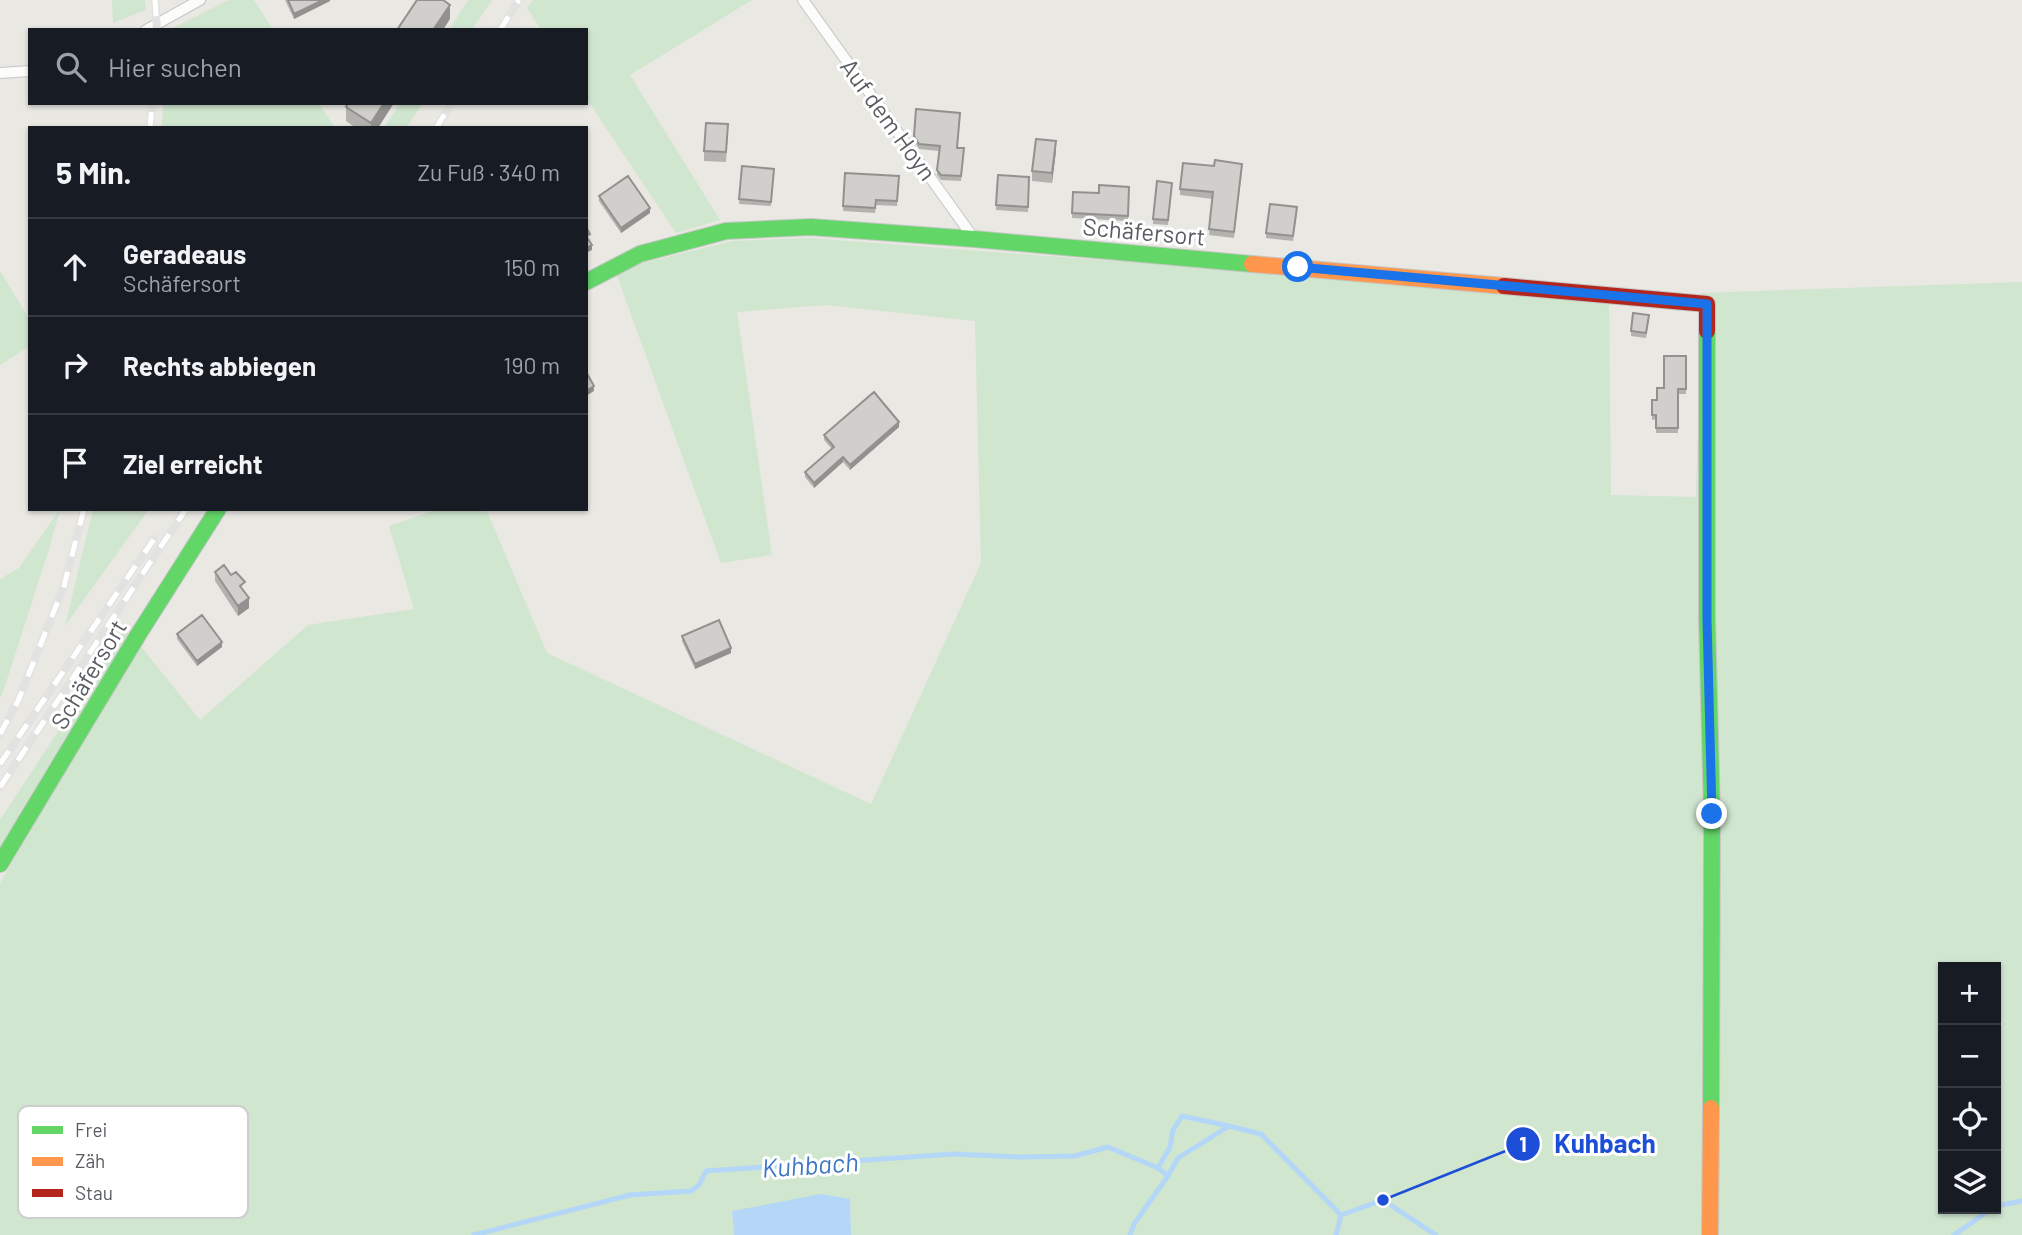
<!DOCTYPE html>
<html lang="de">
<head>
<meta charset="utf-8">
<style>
	body { margin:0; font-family:Barlow,sans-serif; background:#242831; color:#f1f3f6 }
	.controls { position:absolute; right:21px; bottom:21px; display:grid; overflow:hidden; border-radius:0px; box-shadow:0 2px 5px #0004 }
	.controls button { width:63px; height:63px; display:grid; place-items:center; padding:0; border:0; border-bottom:2px solid #363941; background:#171b24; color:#f1f3f6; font:35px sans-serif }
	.stop { position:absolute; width:21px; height:21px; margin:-16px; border:5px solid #1a73e8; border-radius:50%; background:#fff }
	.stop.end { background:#1a73e8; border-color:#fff; box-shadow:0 2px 7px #0008 }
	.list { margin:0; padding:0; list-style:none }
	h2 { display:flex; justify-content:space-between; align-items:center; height:91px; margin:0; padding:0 28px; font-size:30px }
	h2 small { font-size:23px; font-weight:400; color:#9ea1a6 }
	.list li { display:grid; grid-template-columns:46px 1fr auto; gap:21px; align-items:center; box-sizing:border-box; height:98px; padding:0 28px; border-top:2px solid #363941 }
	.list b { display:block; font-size:26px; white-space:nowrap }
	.list p { margin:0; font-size:23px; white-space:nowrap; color:#9ea1a6 }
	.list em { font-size:23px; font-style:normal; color:#9ea1a6 }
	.icon { flex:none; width:38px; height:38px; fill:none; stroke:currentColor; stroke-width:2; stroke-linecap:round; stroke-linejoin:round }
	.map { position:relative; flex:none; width:2022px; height:1235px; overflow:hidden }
	.search { position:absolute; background:#171b24; box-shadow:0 2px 5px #0004; left:28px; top:28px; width:560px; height:77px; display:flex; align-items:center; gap:18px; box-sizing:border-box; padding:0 24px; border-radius:0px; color:#9ea1a6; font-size:26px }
	.panel { position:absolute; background:#171b24; box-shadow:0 2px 5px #0004; left:28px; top:126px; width:560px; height:385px; border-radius:0px }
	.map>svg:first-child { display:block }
	.green { fill:#d0e6cf; fill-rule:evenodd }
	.water { fill:#b4d6f7 }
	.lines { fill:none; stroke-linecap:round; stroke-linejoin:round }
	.stream { stroke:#b4d6f7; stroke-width:5 }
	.lane-casing { stroke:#c5c5c4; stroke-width:12 }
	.fast-casing { stroke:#c6c6c5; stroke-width:18 }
	.slow-casing { stroke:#c6c6c5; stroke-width:18 }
	.jam-casing { stroke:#c6c6c5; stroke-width:18 }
	.lane { stroke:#fcfcfb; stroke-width:10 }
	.fast { stroke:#63d668; stroke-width:16 }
	.slow { stroke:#ff974d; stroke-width:16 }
	.jam { stroke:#b3261e; stroke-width:16 }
	.rail-casing { stroke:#e2e2e1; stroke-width:8 }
	.rail { stroke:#fff; stroke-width:5; stroke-dasharray:16; stroke-linecap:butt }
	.wall { fill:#b3b2af }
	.shaded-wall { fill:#92918f }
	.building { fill:#d0cfcc; stroke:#92918f; stroke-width:2 }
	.route { stroke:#1a73e8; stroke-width:9 }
	.labels { text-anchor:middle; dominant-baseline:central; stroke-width:6; stroke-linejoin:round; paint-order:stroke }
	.street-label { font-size:24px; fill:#595c61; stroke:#fff }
	.water-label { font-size:26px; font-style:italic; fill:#4077c2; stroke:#fff }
	.key { fill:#fff; stroke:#cdced0; stroke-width:2 }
	.key-label { font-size:19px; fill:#595c61 }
	.leader { fill:none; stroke:#1d4ed8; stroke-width:2.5 }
	.callout-dot { fill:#1d4ed8; stroke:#fff; stroke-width:2.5 }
	.mark-label { font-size:21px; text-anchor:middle; font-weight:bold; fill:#fff }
	.callout-label { font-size:26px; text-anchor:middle; font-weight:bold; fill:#1d4ed8; stroke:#fff; stroke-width:6; stroke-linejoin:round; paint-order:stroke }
</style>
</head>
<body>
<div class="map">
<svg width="2022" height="1235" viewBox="0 0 2022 1235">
	<rect width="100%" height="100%" fill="#e9e8e3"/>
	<!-- green -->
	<path class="green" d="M112 0H145L146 10 113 23Z
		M229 0H254L273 30H169Z
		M468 0H492L472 30H449Z
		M533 0H752L630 75 720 220 676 233 586 98V30H541L527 8Z
		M163 103H319L335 128H162Z
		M400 103H423L406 128H384Z
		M809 238 1609 298 1611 495 1696 497 1701 293 2022 282V1235H851L850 1199 732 1211 734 1235H0V883L139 644 200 720 308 625 414 609 389 526 438 509H486L547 653 871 804 981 563 975 321 826 305 737 312 772 555 721 563 615 270 732 241ZM1943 967H1996V1209H1943Z
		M0 271 30 320V346L0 365Z
		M60 509 50 546 4 689 0 698V579L19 568Z
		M93 509H149L65 626Z
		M125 629 131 636 0 848V820Z"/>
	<!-- water -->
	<path class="water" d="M821 1194 850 1199 851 1235H734L732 1211Z"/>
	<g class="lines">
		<!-- stream -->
		<path class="stream" d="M1158 1168 1170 1147 1173 1130 1182 1116 1229 1126
			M1168 1176 1178 1158 1229 1126 1261 1134 1341 1215
			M1996 1206 2022 1201
			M474 1235 630 1195 691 1191 699 1185 706 1171 954 1154 1020 1157 1075 1156 1108 1147 1158 1168 1168 1176 1134 1224 1130 1235
			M1336 1235 1341 1215 1383 1200 1436 1235
			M1954 1235 1991 1209"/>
		<!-- lane casing -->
		<g class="lane-casing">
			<path id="lane" d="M803 0 970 233
				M146 30 200 0
				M0 73 30 71"/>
		</g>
		<!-- fast casing -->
		<g class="fast-casing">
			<path id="fast" d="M586 282 640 254 726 231 811 227 974 239 1252 264
				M1707 331V619L1712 814 1711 1108
				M0 864 138 635 218 509"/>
		</g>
		<!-- slow casing -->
		<g class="slow-casing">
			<path id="slow" d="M1252 264 1504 286
				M1710 1235 1711 1108"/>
		</g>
		<!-- jam casing -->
		<g class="jam-casing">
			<path id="jam" d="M1504 286 1707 304V331"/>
		</g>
		<!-- lane -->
		<use href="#lane" class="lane"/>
		<!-- fast -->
		<use href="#fast" class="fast"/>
		<!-- slow -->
		<use href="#slow" class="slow"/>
		<!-- jam -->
		<use href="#jam" class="jam"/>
		<!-- rail casing -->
		<g class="rail-casing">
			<path id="rail" d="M155 0 157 30
				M500 30 519 0
				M150 128 152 103
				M436 128 452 103
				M0 734 18 701 64 586 84 509
				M0 764 154 539
				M0 787 186 509"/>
		</g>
		<!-- rail -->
		<use href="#rail" class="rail"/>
	</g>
	<!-- wall -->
	<path class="wall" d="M285 0H330V1L294 19Z
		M346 107 378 128H356L346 121Z
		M728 134 726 162 704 161V151Z
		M914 136 957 148 964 153 961 181 941 180 937 175 939 151 919 149 914 141Z
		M1056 151 1052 183 1032 181V171Z
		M742 166 774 169 771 206 739 204Z
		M1242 170 1234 238 1209 235 1213 199 1180 195V189Z
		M845 173 899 176 897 206 876 205 875 213 843 211Z
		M998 175 1029 177 1028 212 996 210Z
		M1172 183 1168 225 1153 224V219Z
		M1129 187 1128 221 1072 218 1073 192 1099 193Z
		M599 196 650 213 621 233 599 201Z
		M1297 212 1293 241 1266 238V233Z
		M1649 320 1646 338 1631 336V331Z
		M1686 356V394H1678V433H1656V419L1652 420V400H1657Z
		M899 427 850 470 843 462 814 488 805 477V472L832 449 824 440V435Z
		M215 572 245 592 249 608 238 616 215 581Z
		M177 634 222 647 197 666 177 639Z
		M682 636 731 653 695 669 682 641Z"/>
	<!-- shaded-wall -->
	<path class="shaded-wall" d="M323 0H330V1L294 19V14Z
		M450 5V19L443 30H433Z
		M384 103H394L378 128H371V123Z
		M1056 141V151L1052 183V173Z
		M650 208V213L621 233V228Z
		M592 245V250L586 253V248Z
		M594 386V391L586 396V391Z
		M899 422V427L850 470V465Z
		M843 457V462L814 488V483Z
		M249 598V608L238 616V606Z
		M222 642V647L197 666V661Z
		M731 648V653L695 669V664Z"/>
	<!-- building -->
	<path class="building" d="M288 0H323L294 14Z
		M417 0H443L450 5 433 30H397Z
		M348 103H384L371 123 346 107Z
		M916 109 960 113 957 148H964L961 176 941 175 937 170 940 146 919 144 914 136Z
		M706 123 728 124 726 152 704 151Z
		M1036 139 1056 141 1052 173 1032 171Z
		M1215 160 1242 164 1234 232 1209 229 1213 192 1180 189 1183 163 1214 166Z
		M742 166 774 169 771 202 739 199Z
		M845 173 899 176 897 201 876 200 875 208 843 206Z
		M998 175 1029 177 1028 207 996 205Z
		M628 176 650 208 621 228 599 196Z
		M1157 181 1172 183 1168 220 1153 219Z
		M1099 185 1129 187 1128 216 1072 213 1073 192 1099 193Z
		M1270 204 1297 207 1293 236 1266 233Z
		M586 227 590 234 586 236 592 245 586 248Z
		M1633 313 1649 315 1646 333 1631 331Z
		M1664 356H1686V389H1678V428H1656V415H1652V400H1657V388H1664Z
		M586 372 594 386 586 391Z
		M874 392 899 422 850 465 843 457 814 483 805 472 834 447 824 435Z
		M224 565 231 575 236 572 245 582 240 586 249 598 238 606 215 572Z
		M202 615 222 642 197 661 177 634Z
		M719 620 731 648 695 664 682 636Z"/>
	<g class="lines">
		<!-- route -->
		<path class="route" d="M1298 267 1707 304V619L1712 814"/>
	</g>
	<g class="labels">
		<!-- street labels -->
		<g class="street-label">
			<text transform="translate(889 119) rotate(54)">Auf dem Hoyn</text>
			<text transform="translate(1144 231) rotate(5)">Schäfersort</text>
			<text transform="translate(88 674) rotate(-59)">Schäfersort</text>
		</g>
		<!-- water labels -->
		<g class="water-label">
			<text transform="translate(810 1164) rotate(-4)">Kuhbach</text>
		</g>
	</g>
	<!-- legend -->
	<rect x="18" y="1106" width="230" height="112" rx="10" class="key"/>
	<rect x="32" y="1126" width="31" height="8" fill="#63d668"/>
	<rect x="32" y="1157" width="31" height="9" fill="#ff974d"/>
	<rect x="32" y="1189" width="31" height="8" fill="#b3261e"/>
	<g class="key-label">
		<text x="75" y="1137">Frei</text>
		<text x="75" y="1168">Zäh</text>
		<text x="75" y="1200">Stau</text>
	</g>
	<!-- callouts -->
	<path class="leader" d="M1383 1200L1523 1144"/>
	<g class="callout-dot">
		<circle cx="1383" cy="1200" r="7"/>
		<circle cx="1523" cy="1144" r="18"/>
	</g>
	<g class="mark-label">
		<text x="1523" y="1152">1</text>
	</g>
	<g class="callout-label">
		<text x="1605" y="1153">Kuhbach</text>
	</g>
</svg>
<div class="controls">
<button>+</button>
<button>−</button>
<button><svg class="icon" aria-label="locate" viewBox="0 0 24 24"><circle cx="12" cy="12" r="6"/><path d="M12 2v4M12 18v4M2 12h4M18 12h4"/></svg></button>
<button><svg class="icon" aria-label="layers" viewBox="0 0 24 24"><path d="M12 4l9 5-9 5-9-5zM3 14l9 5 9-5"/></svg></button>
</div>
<div class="stop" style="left:1298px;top:267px"></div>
<div class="stop end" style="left:1712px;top:814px"></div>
<div class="search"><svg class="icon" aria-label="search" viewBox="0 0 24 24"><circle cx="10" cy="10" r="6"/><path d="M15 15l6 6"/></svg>Hier suchen</div>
<section class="panel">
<h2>5 Min.<small>Zu Fuß · 340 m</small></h2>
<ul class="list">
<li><svg class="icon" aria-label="ahead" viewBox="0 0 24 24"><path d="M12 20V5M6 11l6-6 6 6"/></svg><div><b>Geradeaus</b><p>Schäfersort</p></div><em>150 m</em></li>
<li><svg class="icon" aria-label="right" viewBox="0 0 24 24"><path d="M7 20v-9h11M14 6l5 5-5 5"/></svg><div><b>Rechts abbiegen</b></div><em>190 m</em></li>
<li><svg class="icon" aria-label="arrive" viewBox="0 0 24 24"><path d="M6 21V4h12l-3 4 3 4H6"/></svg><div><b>Ziel erreicht</b></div></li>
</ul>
</section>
</div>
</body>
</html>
